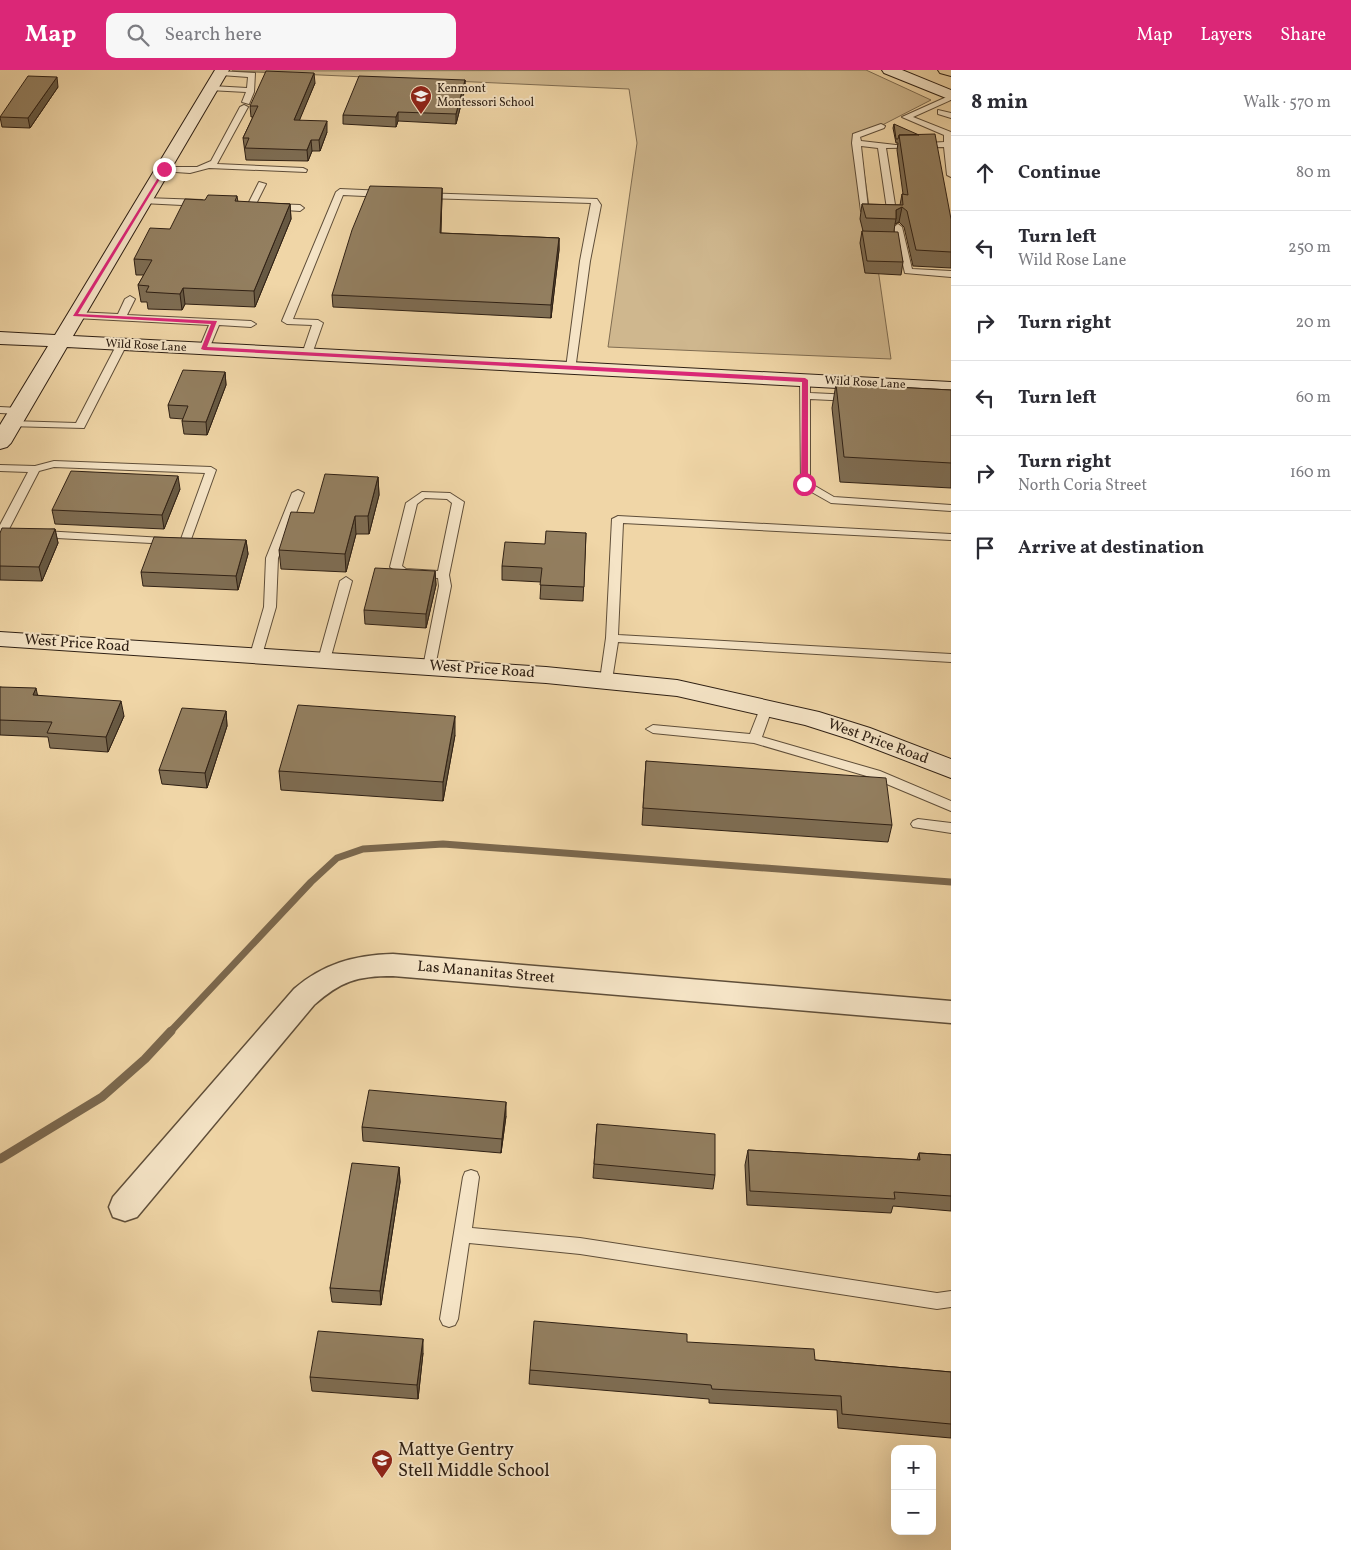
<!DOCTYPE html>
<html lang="en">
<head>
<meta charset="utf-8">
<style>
	body { margin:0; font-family:Vollkorn,serif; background:#f7f7f7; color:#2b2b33 }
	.controls { position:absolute; right:15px; bottom:15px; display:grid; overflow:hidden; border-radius:10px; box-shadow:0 5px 20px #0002 }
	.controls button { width:45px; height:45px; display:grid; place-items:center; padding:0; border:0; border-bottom:1px solid #e1e1e2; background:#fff; color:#2b2b33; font:25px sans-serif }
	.stop { position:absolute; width:15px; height:15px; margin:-11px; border:4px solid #db2777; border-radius:50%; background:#fff }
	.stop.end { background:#db2777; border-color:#fff; box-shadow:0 1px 5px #0008 }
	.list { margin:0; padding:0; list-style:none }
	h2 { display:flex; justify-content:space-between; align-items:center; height:65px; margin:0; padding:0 20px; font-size:21px }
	h2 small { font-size:16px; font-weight:400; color:#7c7c81 }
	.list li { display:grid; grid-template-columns:32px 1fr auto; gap:15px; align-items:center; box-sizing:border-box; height:75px; padding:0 20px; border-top:1px solid #e1e1e2 }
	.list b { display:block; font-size:19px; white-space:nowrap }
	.list p { margin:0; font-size:16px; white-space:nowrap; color:#7c7c81 }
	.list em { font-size:16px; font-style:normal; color:#7c7c81 }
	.icon { flex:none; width:28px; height:28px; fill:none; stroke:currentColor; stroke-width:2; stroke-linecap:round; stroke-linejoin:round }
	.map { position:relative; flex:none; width:951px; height:1480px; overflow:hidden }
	header { display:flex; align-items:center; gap:30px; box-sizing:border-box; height:70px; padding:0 25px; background:#db2777; color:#fff }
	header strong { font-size:24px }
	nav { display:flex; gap:28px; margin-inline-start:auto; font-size:18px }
	.search { width:350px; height:45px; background:#f7f7f7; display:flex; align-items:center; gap:12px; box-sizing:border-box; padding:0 18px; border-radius:10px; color:#7c7c81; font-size:19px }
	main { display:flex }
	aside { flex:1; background:#fff }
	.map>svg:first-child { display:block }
	.green { fill:#cfb78e; stroke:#7f6c51 }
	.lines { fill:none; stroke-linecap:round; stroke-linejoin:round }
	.stream-far1 { stroke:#7b684e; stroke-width:7 }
	.stream { stroke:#7b684e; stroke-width:9 }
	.lane-casing { stroke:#5f4e39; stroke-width:2 }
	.street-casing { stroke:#5f4e39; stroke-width:3 }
	.secondary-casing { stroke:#2f2014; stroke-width:2 }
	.highway-casing { stroke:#2f2014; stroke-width:2 }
	.lane { fill:#f5e4c6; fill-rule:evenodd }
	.street { fill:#f5e4c6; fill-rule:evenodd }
	.secondary { fill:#f5e4c6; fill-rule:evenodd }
	.highway { fill:#f0d6a7; fill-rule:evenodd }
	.wall { fill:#7e6d53; stroke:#2f2014 }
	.shaded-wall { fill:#675943; stroke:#2f2014 }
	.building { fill:#937f60; stroke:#2f2014 }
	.route { fill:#db2777 }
	.labels { text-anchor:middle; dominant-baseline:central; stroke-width:4; stroke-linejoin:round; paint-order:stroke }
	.far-poi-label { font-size:12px; fill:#2f2014; stroke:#f5e4c6; text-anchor:start }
	.far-street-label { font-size:12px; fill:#2f2014; stroke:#f5e4c6 }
	.street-label { font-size:15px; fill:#2f2014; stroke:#f5e4c6 }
	.near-poi-label { font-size:18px; fill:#2f2014; stroke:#f5e4c6; text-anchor:start }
</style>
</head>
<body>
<header>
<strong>Map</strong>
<div class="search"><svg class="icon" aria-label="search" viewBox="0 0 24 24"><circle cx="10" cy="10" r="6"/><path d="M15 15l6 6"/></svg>Search here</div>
<nav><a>Map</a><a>Layers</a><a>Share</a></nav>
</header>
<main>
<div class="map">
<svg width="951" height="1480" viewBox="0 0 951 1480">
	<rect width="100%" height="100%" fill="#f0d6a7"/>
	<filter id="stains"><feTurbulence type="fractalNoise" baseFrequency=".004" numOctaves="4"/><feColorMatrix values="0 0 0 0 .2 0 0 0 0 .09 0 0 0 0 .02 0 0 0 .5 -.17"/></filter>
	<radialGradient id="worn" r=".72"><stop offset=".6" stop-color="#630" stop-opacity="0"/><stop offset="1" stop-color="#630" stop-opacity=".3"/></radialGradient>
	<!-- green -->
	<path class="green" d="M866 0 931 30 859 67 891 289 608 277 637 73 629 19 232 1Z"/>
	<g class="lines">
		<!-- stream-far1 -->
		<path class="stream-far1" d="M170 962 311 812 337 788 363 779 443 774 951 812"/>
		<!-- stream -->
		<path class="stream" d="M0 1089 102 1027 145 989 171 961"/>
		<!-- lane casing -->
		<g class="lane-casing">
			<path id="lane" d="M218 1 255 3 254 22 249 34 242 32 246 22 209 20 208 18 212 16 247 18 248 7 221 5H218Z
				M951 25V30L913 47 951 62V107L947 105 944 77 886 78 896 141 876 146 861 141 852 73 853 64 881 54 885 56 884 58 860 67 861 71 896 75 944 72V65L902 47ZM861 76 878 78 887 139 877 140 868 138Z
				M244 35 248 37 217 94 303 98 307 100 306 102 209 98 190 103 161 101 160 99 164 97H197L211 91 240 37Z
				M938 40 951 43V48L938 44Z
				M259 112 266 114 254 138H248L247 136Z
				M340 119 385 121 389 124 385 127 343 125 293 249 318 250 323 253 312 284 307 287 302 284 312 255 287 254 282 251 336 122Z
				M421 123 597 129 601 135 590 191 575 300 566 298 580 191 591 133 424 128 420 125Z
				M145 128 202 130 206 133 202 136 142 133V129Z
				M273 134 300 135 304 138 300 141 270 139 269 137Z
				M898 154 902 157 912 199 951 201V207L905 203 894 157Z
				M130 226 135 229 127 245 251 251 256 254 251 257 219 255 209 279 204 282 199 279 209 255 75 248 70 245 75 242 118 244 125 229Z
				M122 271 127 274 84 358 7 356 6 354 11 351 76 353 117 274Z
				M805 307 810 310V323L852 325 857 328 852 331 810 329V413L834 427 951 435V441L831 433 801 416 800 310Z
				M0 337 19 338 24 341 19 344 0 343Z
				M54 391 211 397 216 400 189 475 0 465V455L28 402 0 401V395L35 396ZM54 397 205 403 181 469 9 459 39 401Z
				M298 420 304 423 278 488 276 537 262 585 256 589 252 588 250 585 264 537 266 488 292 423Z
				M422 422 450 423 464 432 449 505 451 516 435 597 429 601 423 597 439 516 438 508 403 506 390 497 406 433ZM425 428 447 429 452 433 438 501 406 499 402 496 417 434Z
				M618 446 951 464V470L623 453 618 565 951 584V592L618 572 612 610 610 613H602L600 610 606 568 612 449Z
				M346 507 352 511 330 590 328 593H320L318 590 340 511Z
				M767 632 773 636 762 667 880 701 951 731V741L870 707 754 673 653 663 646 659 653 655 750 664 761 636Z
				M918 749 951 753V763L913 757 911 754 913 751Z
				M471 1100 477 1102 479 1107 472 1158 580 1168 937 1223 951 1221V1237L937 1239 580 1184 469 1173 458 1249 455 1255 449 1257 443 1255 440 1249 463 1107 465 1102Z"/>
		</g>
		<!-- street casing -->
		<g class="street-casing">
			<path id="street" d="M393 884 951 931V953L393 906C357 906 341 911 314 935L137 1147 125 1151 113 1147 109 1137 113 1127 294 919C323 894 354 885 393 884Z"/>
		</g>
		<!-- secondary casing -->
		<g class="secondary-casing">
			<path id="secondary" d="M215 0H229L73 266 951 312V324L67 277 11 373 7 377 0 379V355L48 276 0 274V262L55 265Z
				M882 0H902L951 20V30L884 3Z
				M0 562 546 597 677 610 819 642 870 658 951 689V708L852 670 805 655 677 626 546 613 0 576Z"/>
		</g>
		<!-- highway casing -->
		<g class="highway-casing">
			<path id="highway" d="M938 0H951V6L940 3Z"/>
		</g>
		<!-- lane -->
		<use href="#lane" class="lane"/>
		<!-- street -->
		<use href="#street" class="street"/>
		<!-- secondary -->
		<use href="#secondary" class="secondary"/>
		<!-- highway -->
		<use href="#highway" class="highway"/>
	</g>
	<!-- wall -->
	<path class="wall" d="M465 10V19L456 54 398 51 396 57 343 54V45Z
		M315 13 299 50 327 62 320 81H312L308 91 246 90 243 68 253 47H251L250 36Z
		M58 17 30 58 2 57 0 47Z
		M894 54 951 149V198L913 196 904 157 899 152 895 154 894 161 903 192 901 205 865 203 860 173 862 161H863L860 149 862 134 900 135 902 124H903L897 80 898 73H896L893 58Z
		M442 118 441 163 559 168V180L551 248 333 237 332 225Z
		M237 126 238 132 290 134 291 149 255 237 185 234 182 240 148 239 147 232H141L138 215 144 205H136L134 189 205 130Z
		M225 302 226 315 207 365 184 364 182 351 183 349 170 348 168 335Z
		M836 314 951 320V418L840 412 832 338Z
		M378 407 379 425 369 464H356L346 502 281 499 279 480 314 443Z
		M180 419 164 459 55 454 52 440Z
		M55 459 58 473 42 511 0 510V463Z
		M586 463 583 531 540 529 541 512 502 510V496L545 474Z
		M246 470 248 484 238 520 143 516 141 502Z
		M435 501 436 515 426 558 365 554 364 540Z
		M0 617 37 625 124 646 108 682 50 678 48 667 0 665Z
		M226 641 227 656 207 718 162 714 159 700Z
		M455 665 443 731 281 720 279 701Z
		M646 691 892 755 888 772 642 755Z
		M506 1046 501 1083 363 1071 362 1057Z
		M597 1054 715 1105 713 1119 593 1108Z
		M748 1080 917 1090 919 1083 951 1085V1141L893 1136 891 1143 747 1135 745 1095Z
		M399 1097 400 1112 381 1235 332 1232 330 1218Z
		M423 1283 418 1329 312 1321 310 1307Z
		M815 1290 951 1302V1368L838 1358 837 1340 709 1333V1329L529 1314 530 1300Z"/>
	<!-- shaded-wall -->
	<path class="shaded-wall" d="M314 3 315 13 295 61 294 50Z
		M57 7 58 17 30 58 28 48Z
		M465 10V19L456 54V44Z
		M398 42V51L396 57V47Z
		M327 51V62L320 81 319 70Z
		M311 70 312 81 308 91 307 80Z
		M442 118V130L440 175V163Z
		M290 134 291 149 255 237 254 221Z
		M902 137 899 152 895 154 896 149V140Z
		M559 168V180L551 248V235Z
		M183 218 185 234 182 240 180 224Z
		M225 302 226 315 207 365 206 352Z
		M178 406 180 419 164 459 162 445Z
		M378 407 379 425 369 464 368 446Z
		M355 446 356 464 346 502 345 484Z
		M55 459 58 473 42 511 39 497Z
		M246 470 248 484 238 520 236 506Z
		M435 501 436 515 426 558V544Z
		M36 618 39 632 33 625Z
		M121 631 124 646 108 682 106 667Z
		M226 641 227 656 207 718 205 703Z
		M455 646V665L443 731V712Z
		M506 1032V1046L501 1083 502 1069Z
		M399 1097 400 1112 381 1235 380 1221Z
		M423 1269V1283L418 1329 417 1315Z"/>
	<!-- building -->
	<path class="building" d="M266 1 314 3 294 50 327 51 319 70H311L307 80 245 78 249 68H243L258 36H250Z
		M28 6 57 7 28 48 0 47Z
		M359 6 465 10 456 44 398 42 396 47 343 45Z
		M894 54 919 65H899L898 69H896Z
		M935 64 951 149V182L916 180 907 141 902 137 896 140V149L866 148 862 134 903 135 902 124 908 125 899 65Z
		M370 116 442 118 440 163 559 168 551 235 332 225 352 160Z
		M208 125 237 126 235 131 290 134 254 221 183 218 180 224 146 222 149 216 138 215 152 190 134 189 150 158 170 159 185 129 205 130Z
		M862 161 898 162 903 192 867 191Z
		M183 300 225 302 206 352 182 351 188 336 168 335Z
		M836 314 951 320V393L844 387Z
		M71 401 178 406 162 445 52 440Z
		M325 404 378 407 368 446H355L345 484 279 480 291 442 314 443Z
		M2 458 55 459 39 497 0 496V463Z
		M546 461 586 463 584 517 540 515 542 498 502 496 505 472 545 474Z
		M154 467 246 470 236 506 141 502Z
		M375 498 435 501 426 544 364 540Z
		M0 617 36 618 33 625 121 631 106 667 47 663 52 652 0 650Z
		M298 635 455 646 443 712 279 701Z
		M182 638 226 641 205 703 159 700Z
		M646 691 886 708 892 755 643 738Z
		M369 1020 506 1032 502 1069 362 1057Z
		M597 1054 715 1064V1105L594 1094Z
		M748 1080 920 1090 919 1083 951 1085V1126L894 1122 895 1129 750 1121Z
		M352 1093 399 1097 380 1221 330 1218Z
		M534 1251 687 1264V1272L814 1279 815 1290 951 1302V1354L842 1344 841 1326 712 1319 711 1315 530 1300Z
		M318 1261 423 1269 417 1315 310 1307Z"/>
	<!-- route -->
	<path class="route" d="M164 98 166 99 78 244 217 251 207 277 805 308 808 310V414L804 415 801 414 802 312 204 280 201 279 211 254 73 246Z"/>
	<!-- icons -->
	<defs>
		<g id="school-pin" transform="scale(1.125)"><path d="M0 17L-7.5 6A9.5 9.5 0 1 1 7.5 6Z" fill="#8f2418" stroke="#f5e4c6"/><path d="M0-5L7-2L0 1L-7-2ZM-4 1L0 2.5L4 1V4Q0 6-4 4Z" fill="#fff"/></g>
	</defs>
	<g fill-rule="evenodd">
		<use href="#school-pin" x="421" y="26"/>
		<use href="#school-pin" x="382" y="1390"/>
	</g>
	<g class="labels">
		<!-- far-poi labels -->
		<g class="far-poi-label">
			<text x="437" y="19">Kenmont<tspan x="437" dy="14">Montessori School</tspan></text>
		</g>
		<!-- far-street labels -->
		<g class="far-street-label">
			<text transform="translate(146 276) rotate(3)">Wild Rose Lane</text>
			<text transform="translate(865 313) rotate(3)">Wild Rose Lane</text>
		</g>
		<!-- street labels -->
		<g class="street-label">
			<text transform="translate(77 574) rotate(4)">West Price Road</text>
			<text transform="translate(482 600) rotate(4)">West Price Road</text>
			<text transform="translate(878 672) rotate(20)">West Price Road</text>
			<text transform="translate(486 903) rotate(5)">Las Mananitas Street</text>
		</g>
		<!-- near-poi labels -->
		<g class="near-poi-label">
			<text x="398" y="1380">Mattye Gentry<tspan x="398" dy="21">Stell Middle School</tspan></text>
		</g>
	</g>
	<rect width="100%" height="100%" filter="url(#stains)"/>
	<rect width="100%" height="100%" fill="url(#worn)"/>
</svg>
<div class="controls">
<button>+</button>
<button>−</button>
</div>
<div class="stop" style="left:804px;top:414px"></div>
<div class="stop end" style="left:164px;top:99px"></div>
</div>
<aside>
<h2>8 min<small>Walk · 570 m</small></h2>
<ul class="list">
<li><svg class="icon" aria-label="ahead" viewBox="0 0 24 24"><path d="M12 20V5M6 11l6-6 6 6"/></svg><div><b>Continue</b></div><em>80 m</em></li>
<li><svg class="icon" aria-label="left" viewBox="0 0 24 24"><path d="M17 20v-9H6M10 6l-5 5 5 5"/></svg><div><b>Turn left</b><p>Wild Rose Lane</p></div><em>250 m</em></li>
<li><svg class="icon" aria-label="right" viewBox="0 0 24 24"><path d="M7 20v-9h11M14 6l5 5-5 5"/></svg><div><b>Turn right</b></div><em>20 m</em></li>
<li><svg class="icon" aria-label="left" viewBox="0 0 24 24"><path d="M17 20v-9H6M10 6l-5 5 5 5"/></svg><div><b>Turn left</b></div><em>60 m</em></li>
<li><svg class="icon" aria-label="right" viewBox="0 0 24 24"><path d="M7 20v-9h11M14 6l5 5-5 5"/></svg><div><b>Turn right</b><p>North Coria Street</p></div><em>160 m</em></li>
<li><svg class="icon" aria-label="arrive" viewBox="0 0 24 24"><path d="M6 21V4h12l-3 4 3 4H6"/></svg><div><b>Arrive at destination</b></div></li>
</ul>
</aside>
</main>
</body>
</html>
